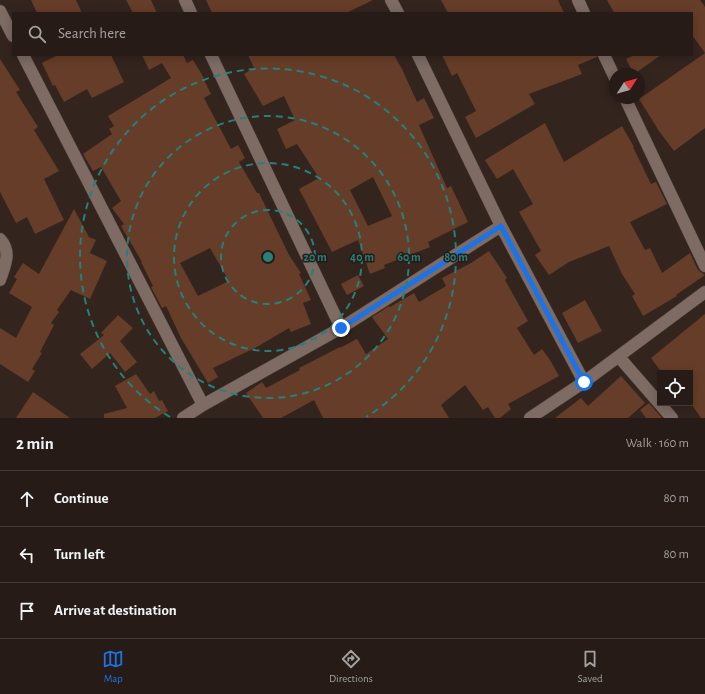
<!DOCTYPE html>
<html lang="en">
<head>
<meta charset="utf-8">
<style>
	body { margin:0; font-family:"Alegreya Sans",sans-serif; background:#322823; color:#f1f3f6 }
	.controls { position:absolute; right:12px; bottom:12px; display:grid; overflow:hidden; border-radius:0px; box-shadow:0 2px 10px #0003 }
	.controls button { width:36px; height:36px; display:grid; place-items:center; padding:0; border:0; border-bottom:1px solid #423935; background:#261b16; color:#f1f3f6; font:20px sans-serif }
	.compass { position:absolute; left:609px; top:68px; width:36px; height:36px; border-radius:50%; background:#261b16; box-shadow:0 2px 10px #0003; rotate:53deg }
	.stop { position:absolute; width:12px; height:12px; margin:-9px; border:3px solid #1a73e8; border-radius:50%; background:#fff }
	.stop.end { background:#1a73e8; border-color:#fff; box-shadow:0 1px 4px #0008 }
	.list { margin:0; padding:0; list-style:none }
	h2 { display:flex; justify-content:space-between; align-items:center; height:52px; margin:0; padding:0 16px; font-size:17px }
	h2 small { font-size:13px; font-weight:400; color:#a4a1a1 }
	.list li { display:grid; grid-template-columns:26px 1fr auto; gap:12px; align-items:center; box-sizing:border-box; height:56px; padding:0 16px; border-top:1px solid #423935 }
	.list b { display:block; font-size:15px; white-space:nowrap }
	.list em { font-size:13px; font-style:normal; color:#a4a1a1 }
	.icon { flex:none; width:22px; height:22px; fill:none; stroke:currentColor; stroke-width:2; stroke-linecap:round; stroke-linejoin:round }
	.map { position:relative; flex:none; width:705px; height:418px; overflow:hidden }
	.search { position:absolute; background:#261b16; box-shadow:0 2px 10px #0003; left:12px; right:12px; top:12px; height:44px; display:flex; align-items:center; gap:10px; box-sizing:border-box; padding:0 14px; border-radius:0px; color:#a4a1a1; font-size:15px }
	.sheet { height:220px; background:#261b16 }
	nav { display:flex; justify-content:space-around; align-items:center; box-sizing:border-box; height:56px; border-top:1px solid #423935; background:#261b16; font-size:11px; color:#a4a1a1 }
	nav a { display:grid; justify-items:center; gap:2px }
	nav .on { color:#1a73e8 }
	.map>svg:first-child { display:block }
	.building { fill:#663d28; fill-rule:evenodd }
	.lines { fill:none; stroke-linecap:round; stroke-linejoin:round }
	.street-casing { stroke:#4c403b; stroke-width:13 }
	.street { stroke:#7d6b64; stroke-width:12 }
	.route { stroke:#1a73e8; stroke-width:5 }
	.ring { fill:none; stroke:#258179; stroke-width:2; stroke-dasharray:7 5 }
	.centre { fill:#258179; stroke:#291a15; stroke-width:2 }
	.ring-label { font-size:12px; text-anchor:middle; font-weight:bold; fill:#258179; stroke:#291a15; stroke-width:3; stroke-linejoin:round; paint-order:stroke }
</style>
</head>
<body>
<div class="map">
<svg width="705" height="418" viewBox="0 0 705 418">
	<rect width="100%" height="100%" fill="#33241e"/>
	<!-- building -->
	<path class="building" d="M31 0H76L82 13H37Z
		M126 0H151L157 13H133Z
		M206 0H373L346 13H212Z
		M441 0H558L564 13H448Z
		M607 0H700L705 7V53L692 35V13H614Z
		M705 53V128L674 151 659 131 639 99Z
		M58 55H111L124 82 92 98 87 89 64 102 55 85 53 86 42 63Z
		M142 55H183L187 63 193 60 204 78H203L211 94 204 98 231 149 238 145 245 158 239 162 257 193H259L289 255 301 273 299 274 311 300 303 303 311 324 291 332 289 328 255 348 213 368 218 377 208 383 181 338 166 306 162 308 151 287 153 286 141 262H142L121 226 124 224 112 208 121 201 101 167 93 171 83 154 112 134 109 129 114 126 108 116 171 78 162 63 149 70ZM210 248 229 281 198 296 180 263Z
		M248 55H394L402 69 417 102 424 98 434 118 419 125 447 188 451 186 468 222 428 242 430 247 384 265 385 268 370 274 358 240 332 252 299 189 319 178 297 144 286 149 277 129 295 120 284 96 263 106 244 74 254 68ZM373 177 392 216 368 226 350 190Z
		M442 55H597V57L578 65 582 74 529 94 535 104 476 138 465 117 476 111 457 73 452 76Z
		M634 55H661L634 74 626 59Z
		M0 59 20 90 16 92 38 127 34 130 59 171 44 179 64 220 35 234 27 217 16 223 0 192Z
		M545 123 564 162 622 126 634 147H633L651 184 656 182 667 204 630 222 645 250 650 248 662 273 690 253 698 270 705 275 676 295 677 296 643 316 632 296 635 294 622 274 609 246 569 262 549 275 535 255 541 251 519 212 533 204 513 169 497 179 485 160Z
		M74 209 89 237 96 240 90 253 107 261 90 299 71 290 57 310 59 312 51 323 54 325 40 352 42 353 32 369 35 371 28 382 0 364V328L16 338 32 307 9 293 17 279 14 277 23 263 39 274Z
		M489 251 507 278 505 280 528 321 517 328 534 355 542 349 550 360 559 376 508 404 511 409 500 418H495L488 407 483 410 465 385 441 405 449 418H323L314 400 281 418H263L246 393 262 382 266 388 300 370 299 368 340 347V348L357 339 366 354 388 339 372 317 389 306 390 307 414 293 419 302 446 286 442 278 471 263Z
		M358 275 364 286 347 295 341 284Z
		M585 300 602 331 578 343 562 313Z
		M705 314V418H701L690 402V373H662L651 358Z
		M118 315 133 328 120 341 137 362 125 372 110 353 92 369 80 354 104 335 101 333Z
		M136 374 150 394 154 391 159 401 162 400 168 411 155 418H104V414L127 408 115 386Z
		M621 376 645 403 628 418H555L581 398 588 406Z
		M33 392 70 418H16Z
		M649 403 662 418H646L640 410Z"/>
	<g class="lines">
		<!-- street casing -->
		<g class="street-casing">
			<path id="street" d="M185 0 191 13
				M391 0 398 13
				M578 0 584 13
				M0 11 13 36
				M23 55 203 405
				M211 55 341 328
				M418 55 501 226 584 382
				M604 55 615 78
				M625 98 705 266
				M0 239C12 252 5 265 0 280
				M619 357 672 418
				M183 418 203 405 341 328 501 226
				M530 418 584 382 705 292"/>
		</g>
		<!-- street -->
		<use href="#street" class="street"/>
	</g>
	<g class="lines">
		<!-- route -->
		<path class="route" d="M341 328 501 226 584 382"/>
	</g>
	<!-- distance rings -->
	<g class="ring">
		<circle cx="268" cy="257" r="47"/>
		<circle cx="268" cy="257" r="94"/>
		<circle cx="268" cy="257" r="141"/>
		<path d="M170 417A188 188 0 1 1 366 417"/>
	</g>
	<circle cx="268" cy="257" r="6" class="centre"/>
	<g class="ring-label">
		<text x="315" y="261">20 m</text>
		<text x="362" y="261">40 m</text>
		<text x="409" y="261">60 m</text>
		<text x="456" y="261">80 m</text>
	</g>
</svg>
<div class="controls">
<button><svg class="icon" aria-label="locate" viewBox="0 0 24 24"><circle cx="12" cy="12" r="6"/><path d="M12 2v4M12 18v4M2 12h4M18 12h4"/></svg></button>
</div>
<svg class="compass" viewBox="-18 -18 36 36"><path d="M0-13l5 13h-10z" fill="#e53935"/><path d="M0 13l5-13h-10z" fill="#a4a1a1"/></svg>
<div class="stop" style="left:584px;top:382px"></div>
<div class="stop end" style="left:341px;top:328px"></div>
<div class="search"><svg class="icon" aria-label="search" viewBox="0 0 24 24"><circle cx="10" cy="10" r="6"/><path d="M15 15l6 6"/></svg>Search here</div>
</div>
<section class="sheet">
<h2>2 min<small>Walk · 160 m</small></h2>
<ul class="list">
<li><svg class="icon" aria-label="ahead" viewBox="0 0 24 24"><path d="M12 20V5M6 11l6-6 6 6"/></svg><div><b>Continue</b></div><em>80 m</em></li>
<li><svg class="icon" aria-label="left" viewBox="0 0 24 24"><path d="M17 20v-9H6M10 6l-5 5 5 5"/></svg><div><b>Turn left</b></div><em>80 m</em></li>
<li><svg class="icon" aria-label="arrive" viewBox="0 0 24 24"><path d="M6 21V4h12l-3 4 3 4H6"/></svg><div><b>Arrive at destination</b></div></li>
</ul>
</section>
<nav>
<a class="on"><svg class="icon" aria-label="map" viewBox="0 0 24 24"><path d="M3 6l6-2 6 2 6-2v14l-6 2-6-2-6 2zM9 4v14M15 6v14"/></svg>Map</a>
<a><svg class="icon" aria-label="directions" viewBox="0 0 24 24"><path d="M12 3l9 9-9 9-9-9zM9 14v-3h6M13 9l2 2-2 2"/></svg>Directions</a>
<a><svg class="icon" aria-label="saved" viewBox="0 0 24 24"><path d="M7 4h10v16l-5-4-5 4z"/></svg>Saved</a>
</nav>
</body>
</html>
